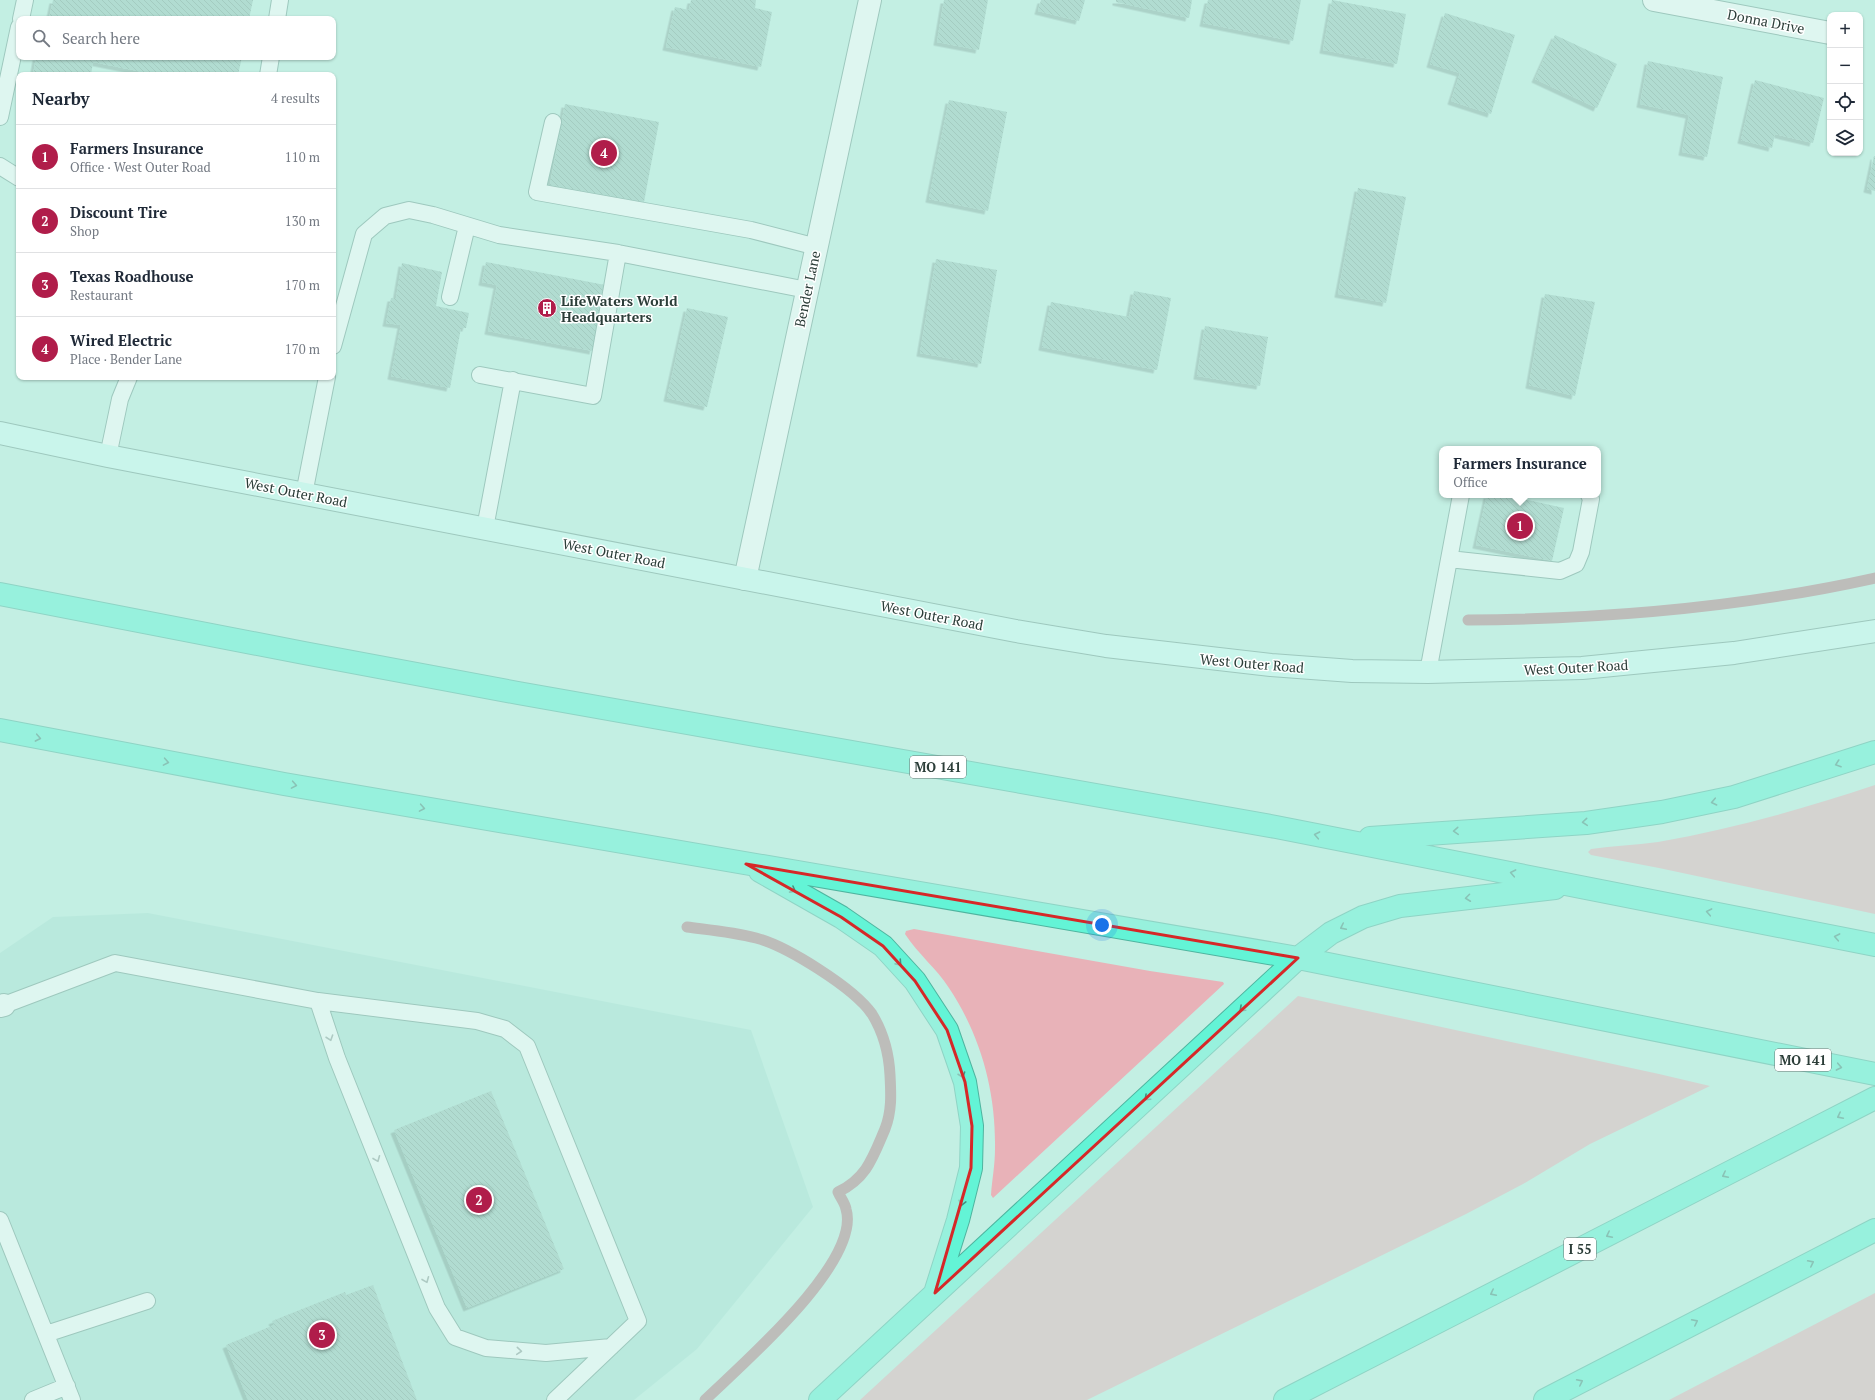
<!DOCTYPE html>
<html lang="en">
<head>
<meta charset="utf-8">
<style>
	body { margin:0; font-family:"PT Serif",serif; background:#f6f6f7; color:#1f2937 }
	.controls { position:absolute; right:12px; top:12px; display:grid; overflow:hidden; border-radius:8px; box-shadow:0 1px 3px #0004 }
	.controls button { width:36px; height:36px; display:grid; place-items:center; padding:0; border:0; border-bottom:1px solid #e0e1e3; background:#fff; color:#1f2937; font:20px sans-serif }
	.you { position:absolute; left:1102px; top:925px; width:14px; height:14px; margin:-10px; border:3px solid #fff; border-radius:50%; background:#1a73e8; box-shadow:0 0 0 6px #1a73e833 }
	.badge { display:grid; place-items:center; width:26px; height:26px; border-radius:50%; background:#b01d4a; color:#fff; font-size:13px; font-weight:700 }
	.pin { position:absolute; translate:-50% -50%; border:2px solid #fff; box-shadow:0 1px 4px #0006 }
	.popup { position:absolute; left:1439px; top:446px; width:162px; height:52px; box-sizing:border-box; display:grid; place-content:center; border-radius:8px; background:#fff; filter:drop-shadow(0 1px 3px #0005); font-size:13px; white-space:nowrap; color:#747a83 }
	.popup b { font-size:15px; color:#1f2937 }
	.popup::after { content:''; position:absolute; left:50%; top:100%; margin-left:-8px; border:8px solid transparent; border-top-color:#fff }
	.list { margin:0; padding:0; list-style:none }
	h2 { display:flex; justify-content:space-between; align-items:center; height:52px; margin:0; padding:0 16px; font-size:17px }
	h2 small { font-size:13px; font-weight:400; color:#747a83 }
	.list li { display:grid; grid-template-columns:26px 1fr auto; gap:12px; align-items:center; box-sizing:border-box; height:64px; padding:0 16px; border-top:1px solid #e0e1e3 }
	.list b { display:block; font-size:15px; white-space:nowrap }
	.list p { margin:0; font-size:13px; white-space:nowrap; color:#747a83 }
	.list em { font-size:13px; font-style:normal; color:#747a83 }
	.icon { flex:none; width:22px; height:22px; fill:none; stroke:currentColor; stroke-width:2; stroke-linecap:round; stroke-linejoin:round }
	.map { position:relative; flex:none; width:1875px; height:1400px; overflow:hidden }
	.search { position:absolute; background:#fff; box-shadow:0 1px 3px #0004; left:16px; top:16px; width:320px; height:44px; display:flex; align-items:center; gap:10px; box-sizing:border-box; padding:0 14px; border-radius:8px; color:#747a83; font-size:15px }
	.panel { position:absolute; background:#fff; box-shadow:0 1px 3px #0004; left:16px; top:72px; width:320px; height:308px; border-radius:8px }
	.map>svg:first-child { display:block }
	.built { fill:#aee3d5 }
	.grass { fill:#e8b2b8 }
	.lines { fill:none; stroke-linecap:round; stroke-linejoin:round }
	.stream { stroke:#b58188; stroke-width:11 }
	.building { fill:url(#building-back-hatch); filter:url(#shadow) }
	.lane-casing { stroke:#719a90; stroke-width:18 }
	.street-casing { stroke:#719a90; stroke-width:24 }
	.secondary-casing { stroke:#719a90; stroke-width:24 }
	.highway-casing { stroke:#4fb49f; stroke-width:24 }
	.lane { stroke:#fff; stroke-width:16 }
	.street { stroke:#fff; stroke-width:22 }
	.secondary { stroke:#d0fcf3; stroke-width:22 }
	.highway { stroke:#63f4d6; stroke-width:22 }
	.oneway { stroke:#448f7f }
	.oneway2 { stroke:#959e9c }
	.marked { fill:none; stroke:#d62828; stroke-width:3; stroke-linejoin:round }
	.labels { text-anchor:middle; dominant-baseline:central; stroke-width:3; stroke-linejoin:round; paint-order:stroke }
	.shield { fill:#fff; stroke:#6b7774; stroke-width:1 }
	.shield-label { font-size:13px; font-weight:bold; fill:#2b3d38 }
	.street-label { font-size:14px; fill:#2b3d38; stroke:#fff }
	.poi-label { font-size:14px; font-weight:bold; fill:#2b3d38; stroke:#fff; text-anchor:start }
</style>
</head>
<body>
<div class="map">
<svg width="1875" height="1400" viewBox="0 0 1875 1400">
	<defs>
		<pattern id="building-back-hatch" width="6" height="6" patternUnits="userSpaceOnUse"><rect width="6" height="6" fill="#9bc6ba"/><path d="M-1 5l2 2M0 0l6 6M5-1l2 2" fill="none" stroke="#7fa298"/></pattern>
		<filter id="shadow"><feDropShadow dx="-3.5" dy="3.5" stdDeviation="0" flood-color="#0004"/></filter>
	</defs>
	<rect width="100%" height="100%" fill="#c3efe3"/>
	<!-- built -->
	<path class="built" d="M148 913 751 1030 813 1207 697 1349 634 1400H0V953L53 917Z"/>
	<!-- grass -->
	<path class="grass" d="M1875 785V914L1659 868 1591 855 1588 852 1591 849C1613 846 1635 845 1658 842 1732 829 1803 809 1875 785Z
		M914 929 1150 971 1223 982 1224 984 993 1198 991 1195C992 1180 995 1165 995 1149 996 1092 981 1036 949 988 937 969 918 954 905 934L906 931Z
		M1298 996 1659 1074 1710 1086 1590 1144 1523 1184 1466 1214 1087 1400H860Z
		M1875 1293V1400H1669Z"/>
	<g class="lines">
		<!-- stream -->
		<path class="stream" d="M1468 620C1606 619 1740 608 1875 578
			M687 927C710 930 733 932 756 938 787 946 854 988 872 1014 883 1032 889 1055 890 1075 891 1094 892 1111 885 1129 873 1157 867 1178 838 1192 840 1197 845 1203 846 1209 862 1262 740 1366 705 1400"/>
	</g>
	<!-- building -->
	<path class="building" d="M53 0H253L249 19H49Z
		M691 0H756L755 8 772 12 761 67 666 47 675 7 689 10Z
		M944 0H988L979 50 937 42Z
		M1041 0H1085L1079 21 1038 11Z
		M1116 0H1192L1189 18 1116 2Z
		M1208 0H1301L1293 41 1203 23Z
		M1332 0 1406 14 1397 64 1323 50Z
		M1445 13 1515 35 1491 114 1451 101 1460 73 1430 64Z
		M1555 35 1617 64 1597 108 1535 79Z
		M36 57H242L238 75H147L148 73 93 62 91 75H33Z
		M1648 61 1723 77 1707 157 1682 152 1689 115 1640 104Z
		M1755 80 1824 98 1813 143 1775 134 1772 148 1741 140Z
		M949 100 1007 112 988 211 929 199Z
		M565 104 659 122 644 202 550 185Z
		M1874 156H1875V191L1867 189Z
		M1358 188 1406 197 1386 303 1338 294Z
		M936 259 997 270 981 364 920 353Z
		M486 262 605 285 593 351 488 331 497 285 482 282Z
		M402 263 442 272 436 306 469 313 466 328H461L450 388 391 376 401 325 386 323 391 298H396Z
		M1134 291 1171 298 1157 370 1042 347 1051 302 1129 317Z
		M1545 294 1595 302 1575 396 1529 385Z
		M687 308 728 317 707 407 667 398Z
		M1205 326 1268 337 1260 386 1197 376Z
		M1487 495H1504L1564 508 1552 561 1476 545Z
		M491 1091 564 1269 467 1308 394 1130Z
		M373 1285 417 1400H248L226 1345 274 1325 272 1321 345 1292 346 1295Z"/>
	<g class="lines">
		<!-- lane casing -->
		<g class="lane-casing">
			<path id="lane" d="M21 19 25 0
				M277 19 280 0
				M268 75 271 57
				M0 117 19 27
				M553 122 537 192 751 230 817 247
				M0 166 19 178
				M450 297 467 226
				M333 346 364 234 385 216 409 210 433 215 499 235 618 253 807 290
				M480 375 593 396 618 253
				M108 456 120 399 129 377
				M304 494 327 377
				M485 528 513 380
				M1449 559 1560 571 1576 564 1581 552 1591 499 1589 495
				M1428 672 1461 495
				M318 1001 337 1058 437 1308 455 1337 486 1348 546 1353 611 1347
				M4 1005 115 963 318 1001 477 1021 505 1029 527 1046 638 1321 555 1400
				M0 1220 72 1400
				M46 1334 147 1301
				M33 1400 67 1386"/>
		</g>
		<!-- street casing -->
		<g class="street-casing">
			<path id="street" d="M1654 0 1830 33
				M745 579 870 0
				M0 1006 4 1005"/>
		</g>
		<!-- secondary casing -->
		<g class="secondary-casing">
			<path id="secondary" d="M0 433 108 456 1016 631 1106 646 1271 665 1352 671 1428 672 1582 668 1734 653 1875 631"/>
		</g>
		<!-- highway casing -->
		<g class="highway-casing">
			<path id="highway" d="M0 594 304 653 518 693 1276 827 1875 945
				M0 730 284 784 1298 958 1875 1074
				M1370 838 1586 823 1662 812 1734 797 1875 752
				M760 871 841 917 883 946 915 981 947 1030 965 1082 972 1126 971 1168 958 1220 935 1293
				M820 1400 1298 958 1331 933 1363 917 1400 906 1555 888
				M1285 1400 1875 1098
				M1545 1400 1875 1230"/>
		</g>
		<!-- lane -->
		<use href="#lane" class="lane"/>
		<!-- street -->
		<use href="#street" class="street"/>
		<!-- secondary -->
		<use href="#secondary" class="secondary"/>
		<!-- highway -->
		<use href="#highway" class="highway"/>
	</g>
	<!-- one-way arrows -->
	<defs><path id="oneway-chevron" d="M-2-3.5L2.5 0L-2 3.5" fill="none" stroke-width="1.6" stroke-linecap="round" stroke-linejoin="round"/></defs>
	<g class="oneway">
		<use href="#oneway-chevron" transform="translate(38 738) rotate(11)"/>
		<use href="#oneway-chevron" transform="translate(166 762) rotate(10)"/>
		<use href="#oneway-chevron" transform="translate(1838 764) rotate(161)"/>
		<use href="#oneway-chevron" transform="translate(294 785) rotate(10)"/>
		<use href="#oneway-chevron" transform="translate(1714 802) rotate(168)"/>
		<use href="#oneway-chevron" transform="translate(422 808) rotate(10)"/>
		<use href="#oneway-chevron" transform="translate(1585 822) rotate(175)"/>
		<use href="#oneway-chevron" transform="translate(1456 831) rotate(176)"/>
		<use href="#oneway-chevron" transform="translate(1317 835) rotate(-169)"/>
		<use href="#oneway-chevron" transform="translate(1513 873) rotate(-169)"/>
		<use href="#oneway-chevron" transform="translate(793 890) rotate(29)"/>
		<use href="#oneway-chevron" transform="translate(1468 898) rotate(173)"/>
		<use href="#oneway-chevron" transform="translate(1709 912) rotate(-169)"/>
		<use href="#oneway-chevron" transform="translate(1343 927) rotate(154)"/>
		<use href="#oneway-chevron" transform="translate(1837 937) rotate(-169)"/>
		<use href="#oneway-chevron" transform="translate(899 963) rotate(48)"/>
		<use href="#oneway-chevron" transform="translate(1242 1009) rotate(137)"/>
		<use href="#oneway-chevron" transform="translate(1839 1067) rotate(11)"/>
		<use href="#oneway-chevron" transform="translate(962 1075) rotate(71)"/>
		<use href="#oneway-chevron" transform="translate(1147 1098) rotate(137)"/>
		<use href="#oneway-chevron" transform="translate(1840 1116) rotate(153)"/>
		<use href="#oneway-chevron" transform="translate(1725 1175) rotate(153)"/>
		<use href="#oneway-chevron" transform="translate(962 1203) rotate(104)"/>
		<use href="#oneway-chevron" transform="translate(1609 1235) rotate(153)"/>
		<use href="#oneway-chevron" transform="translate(1811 1263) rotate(-27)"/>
		<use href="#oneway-chevron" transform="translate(1493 1293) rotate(153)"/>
		<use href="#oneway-chevron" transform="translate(1695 1322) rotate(-27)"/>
		<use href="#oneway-chevron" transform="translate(1580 1382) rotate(-27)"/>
	</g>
	<g class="oneway2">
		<use href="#oneway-chevron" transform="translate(330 1038) rotate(71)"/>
		<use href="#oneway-chevron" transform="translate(377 1159) rotate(68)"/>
		<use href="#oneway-chevron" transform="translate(426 1280) rotate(68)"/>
		<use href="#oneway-chevron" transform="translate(519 1351) rotate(5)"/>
	</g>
	<!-- marked area -->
	<path d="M0 0H1875V1400H0ZM746 864 1298 958 935 1293 971 1168 972 1126 965 1082 947 1030 915 981 883 946 841 917Z" fill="#c3efe3" fill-opacity=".55" fill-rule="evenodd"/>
	<path class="marked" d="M746 864 1298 958 935 1293 971 1168 972 1126 965 1082 947 1030 915 981 883 946 841 917Z"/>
	<!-- icons -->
	<defs>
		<g id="building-disc" transform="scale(1)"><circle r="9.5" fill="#b01d4a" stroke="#fff"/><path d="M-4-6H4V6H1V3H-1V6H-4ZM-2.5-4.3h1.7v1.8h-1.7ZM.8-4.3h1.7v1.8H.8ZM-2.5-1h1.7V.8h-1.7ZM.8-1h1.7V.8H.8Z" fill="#fff"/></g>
	</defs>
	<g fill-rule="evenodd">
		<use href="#building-disc" x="547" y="308"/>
	</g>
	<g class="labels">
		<!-- shield labels -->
		<g class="shield">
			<rect x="910" y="756" width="56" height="22" rx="3"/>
			<rect x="1775" y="1049" width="56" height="22" rx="3"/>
			<rect x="1564" y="1238" width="32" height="22" rx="3"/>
		</g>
		<g class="shield-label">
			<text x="938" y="767">MO 141</text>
			<text x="1803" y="1060">MO 141</text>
			<text x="1580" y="1249">I 55</text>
		</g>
		<!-- street labels -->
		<g class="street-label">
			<text transform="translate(1766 21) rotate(11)">Donna Drive</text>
			<text transform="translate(807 289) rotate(-78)">Bender Lane</text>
			<text transform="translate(296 492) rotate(11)">West Outer Road</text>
			<text transform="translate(614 553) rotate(11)">West Outer Road</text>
			<text transform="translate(932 615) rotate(11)">West Outer Road</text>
			<text transform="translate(1252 663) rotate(5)">West Outer Road</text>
			<text transform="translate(1576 667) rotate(-3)">West Outer Road</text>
		</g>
		<!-- poi labels -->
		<g class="poi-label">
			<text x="561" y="300">LifeWaters World<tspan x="561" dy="16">Headquarters</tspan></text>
		</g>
	</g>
</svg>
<div class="controls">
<button>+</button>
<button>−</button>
<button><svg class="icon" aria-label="locate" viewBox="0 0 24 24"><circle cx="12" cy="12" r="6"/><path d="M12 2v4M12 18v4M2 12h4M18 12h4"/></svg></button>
<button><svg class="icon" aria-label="layers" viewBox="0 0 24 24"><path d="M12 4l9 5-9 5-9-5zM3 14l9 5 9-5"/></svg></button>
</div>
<div class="you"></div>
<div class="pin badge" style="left:1520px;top:526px">1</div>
<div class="popup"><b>Farmers Insurance</b>Office</div>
<div class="pin badge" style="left:479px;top:1200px">2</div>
<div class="pin badge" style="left:322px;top:1335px">3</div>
<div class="pin badge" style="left:604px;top:153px">4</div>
<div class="search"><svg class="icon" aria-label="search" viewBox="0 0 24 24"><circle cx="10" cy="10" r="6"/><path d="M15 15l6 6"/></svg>Search here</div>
<section class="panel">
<h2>Nearby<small>4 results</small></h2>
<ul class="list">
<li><span class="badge">1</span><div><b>Farmers Insurance</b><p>Office · West Outer Road</p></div><em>110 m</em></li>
<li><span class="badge">2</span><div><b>Discount Tire</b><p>Shop</p></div><em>130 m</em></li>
<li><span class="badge">3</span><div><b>Texas Roadhouse</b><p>Restaurant</p></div><em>170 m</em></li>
<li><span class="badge">4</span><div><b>Wired Electric</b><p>Place · Bender Lane</p></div><em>170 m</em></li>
</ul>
</section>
</div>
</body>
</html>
